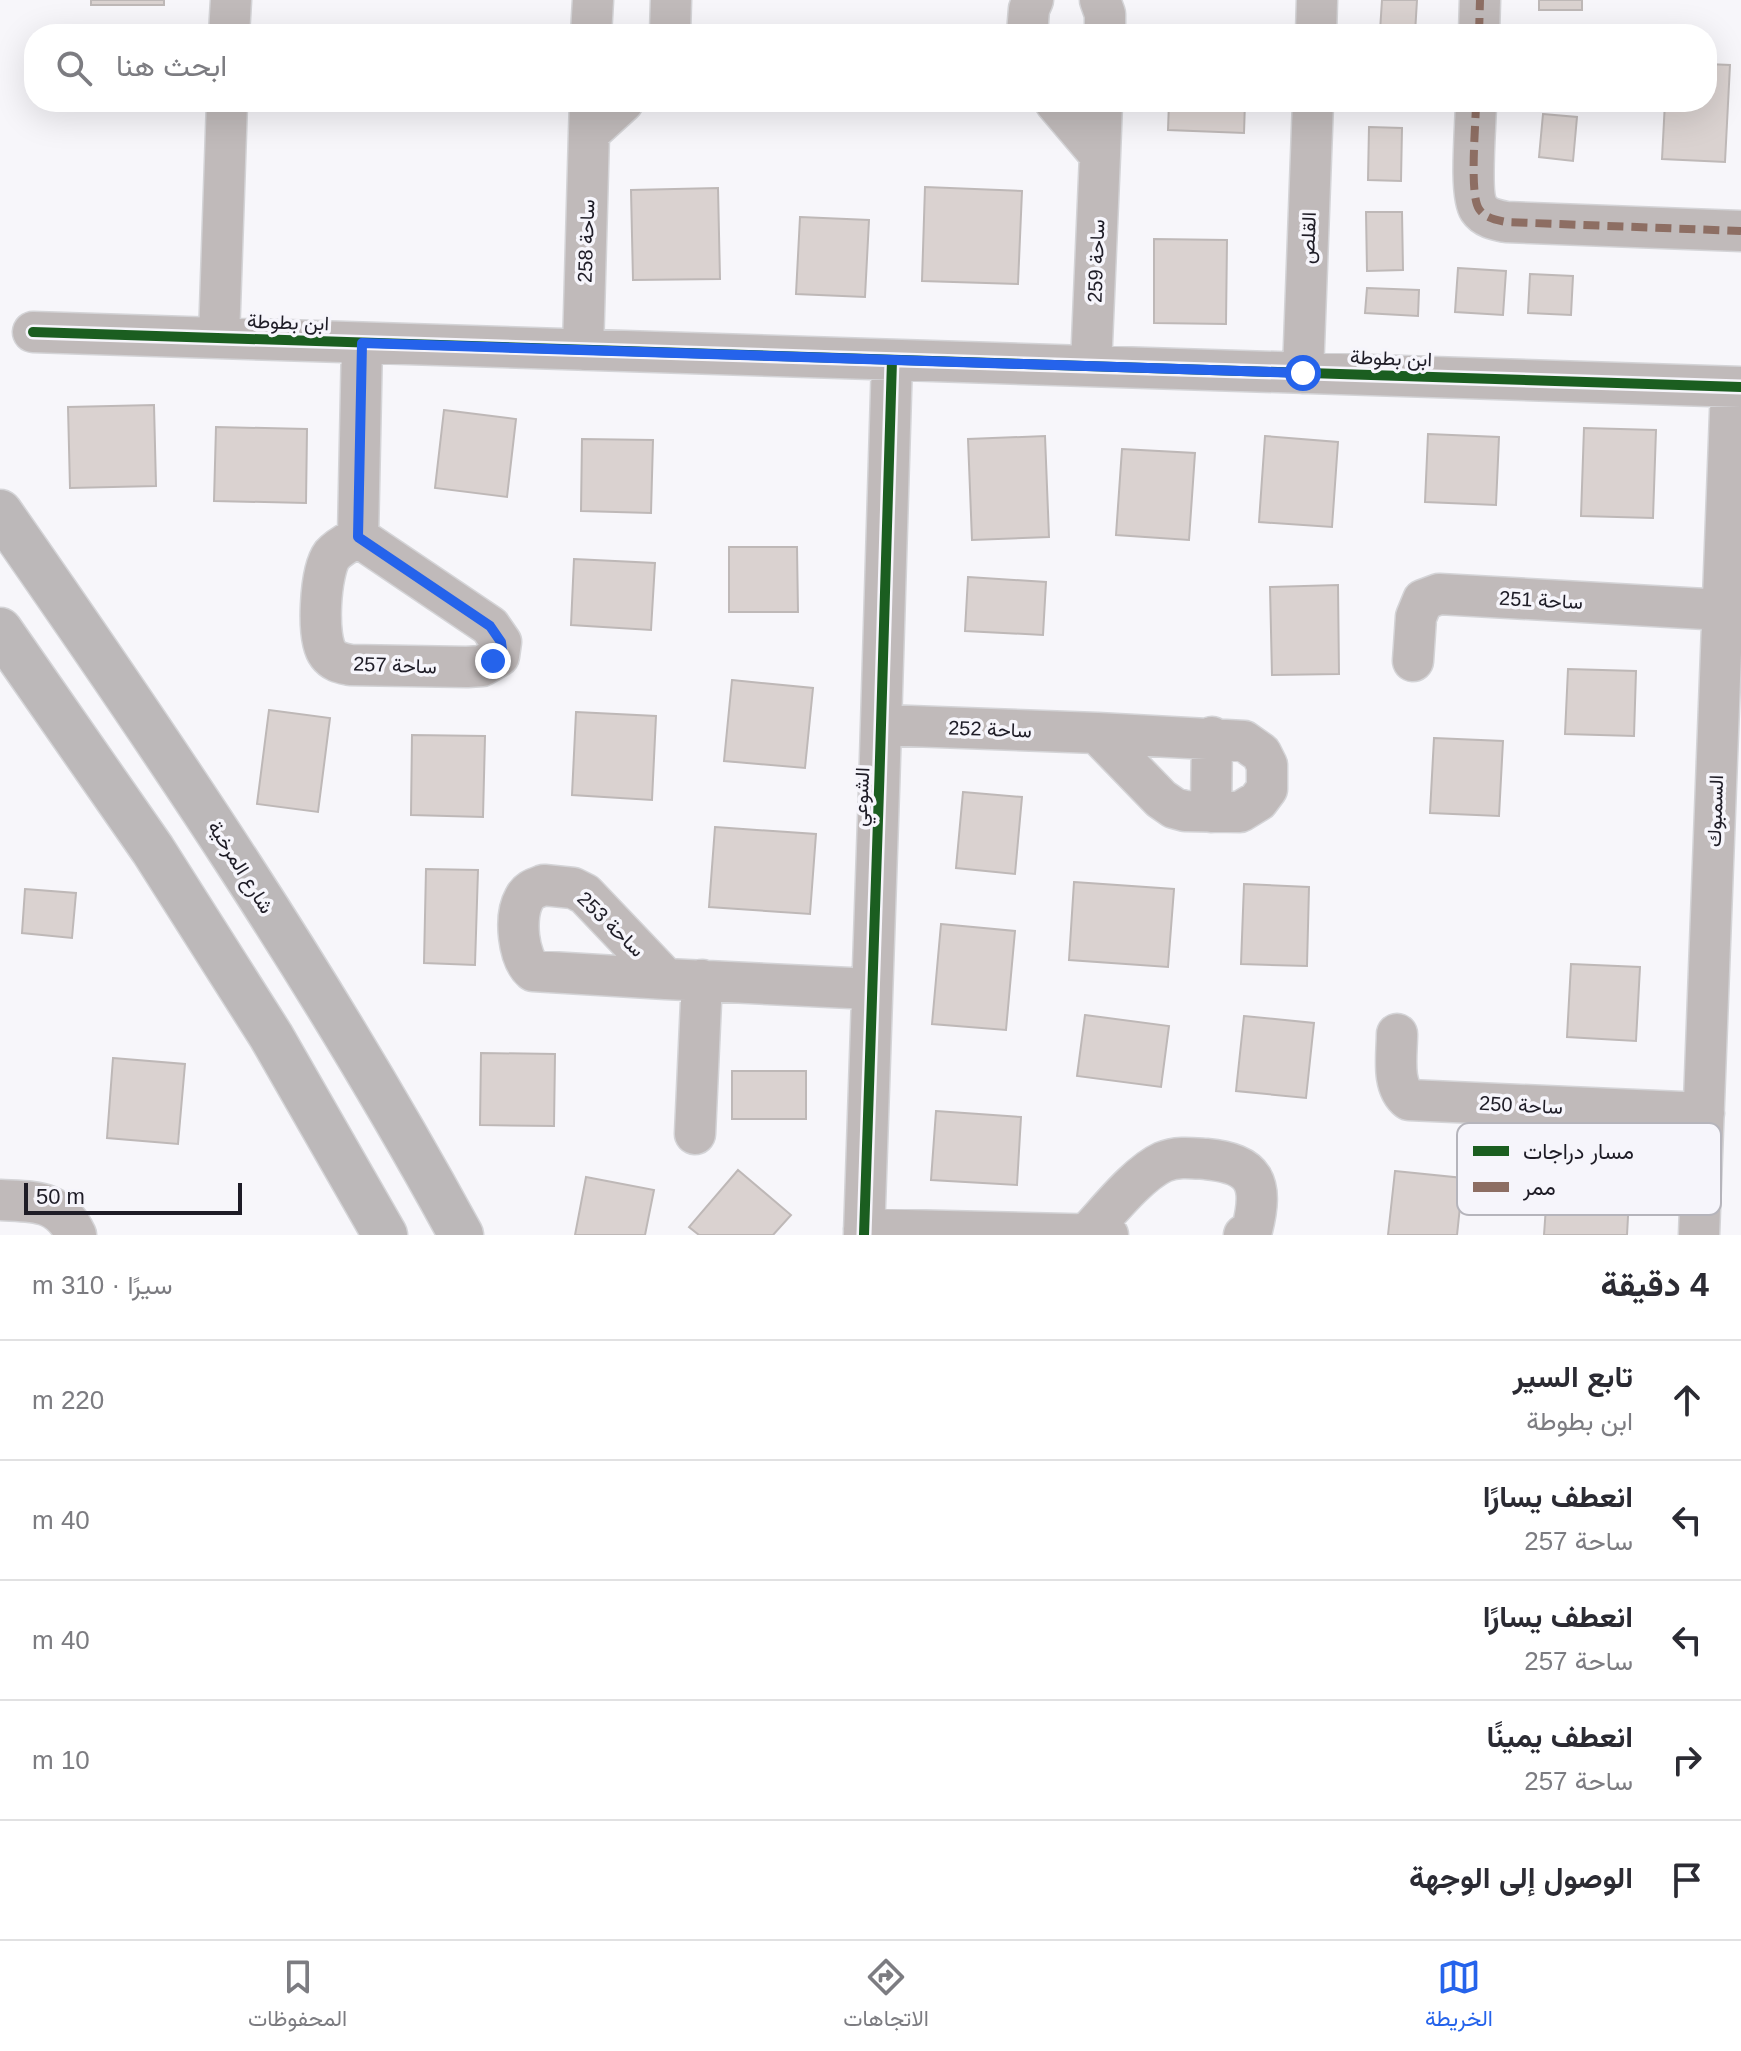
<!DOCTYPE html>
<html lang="ar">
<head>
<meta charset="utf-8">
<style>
	body { margin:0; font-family:Helvetica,Vazirmatn,sans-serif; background:#f7f7f7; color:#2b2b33; direction:rtl }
	.scale { position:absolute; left:24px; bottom:20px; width:218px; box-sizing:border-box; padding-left:8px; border:4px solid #1e1c26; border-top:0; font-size:22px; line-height:28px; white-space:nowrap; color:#1e1c26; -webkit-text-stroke:6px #f6f5fb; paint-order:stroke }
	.stop { position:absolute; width:24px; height:24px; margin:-18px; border:6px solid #2563eb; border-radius:50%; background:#fff }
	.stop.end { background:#2563eb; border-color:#fff; box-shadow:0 2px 8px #0008 }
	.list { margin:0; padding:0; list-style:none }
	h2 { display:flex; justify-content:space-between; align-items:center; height:104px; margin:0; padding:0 32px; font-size:34px }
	h2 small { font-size:26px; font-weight:400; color:#7c7c81 }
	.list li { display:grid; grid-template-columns:52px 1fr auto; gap:24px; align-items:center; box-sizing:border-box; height:120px; padding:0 32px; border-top:2px solid #e1e1e2 }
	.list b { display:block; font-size:30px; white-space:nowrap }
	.list p { margin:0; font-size:26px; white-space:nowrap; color:#7c7c81 }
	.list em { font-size:26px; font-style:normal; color:#7c7c81 }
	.icon { flex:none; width:44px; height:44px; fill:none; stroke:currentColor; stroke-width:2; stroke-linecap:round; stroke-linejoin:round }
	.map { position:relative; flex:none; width:1741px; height:1235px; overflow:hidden; direction:ltr }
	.search { position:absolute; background:#fff; box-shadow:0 8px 32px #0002; left:24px; right:24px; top:24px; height:88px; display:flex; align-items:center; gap:20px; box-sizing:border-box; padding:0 28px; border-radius:32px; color:#7c7c81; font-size:30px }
	.sheet { height:704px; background:#fff }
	nav { display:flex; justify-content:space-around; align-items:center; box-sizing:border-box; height:112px; border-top:2px solid #e1e1e2; background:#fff; font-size:22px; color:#7c7c81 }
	nav a { display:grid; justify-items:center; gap:4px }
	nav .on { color:#2563eb }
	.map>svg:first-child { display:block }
	.building { fill:#dad2d0; stroke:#beb8b7; stroke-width:2 }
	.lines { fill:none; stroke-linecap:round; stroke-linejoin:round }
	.minor-casing { stroke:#d4d4d7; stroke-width:43 }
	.highway-casing { stroke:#d4d4d7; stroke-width:47 }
	.minor { stroke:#c0baba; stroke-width:40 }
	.highway { stroke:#bcb8b9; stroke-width:44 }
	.quiet { stroke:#8d6e63; stroke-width:8; stroke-dasharray:16 8; stroke-linecap:butt }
	.cycleway-casing { stroke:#f6f5fb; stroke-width:15 }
	.cycleway { stroke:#1b5e20; stroke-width:10 }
	.route { stroke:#2563eb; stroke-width:10 }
	.labels { text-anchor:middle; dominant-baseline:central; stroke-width:7; stroke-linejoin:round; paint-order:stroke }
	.street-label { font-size:20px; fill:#1e1c26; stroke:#f6f5fb }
	.key { fill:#f6f5fb; stroke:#b5b4bb; stroke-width:2 }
	.key-label { font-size:22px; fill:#1e1c26 }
</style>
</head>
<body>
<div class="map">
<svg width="1741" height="1235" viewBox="0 0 1741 1235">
	<rect width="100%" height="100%" fill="#f7f6fa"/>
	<!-- building -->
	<path class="building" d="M91 0H164V5H91Z
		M1382 0H1417L1415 33 1380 31Z
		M1539 0H1582V10H1539Z
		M1707 64 1730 65 1725 162 1662 159 1665 102H1707Z
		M1169 102H1245L1244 133 1168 130Z
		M1377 102H1409V106H1377Z
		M1543 114 1577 117 1573 161 1539 157Z
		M1369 127 1402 128 1401 181 1368 180Z
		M925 187 1022 191 1018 284 922 281Z
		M718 188 720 279 633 280 631 190Z
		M1366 212H1402L1403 270 1367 271Z
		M800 217 869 220 865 297 796 294Z
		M1154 239 1227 240 1226 324 1154 323Z
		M1458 268 1506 271 1503 315 1455 312Z
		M1530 274 1573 276 1571 315 1528 313Z
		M1367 288 1419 290 1418 316 1365 313Z
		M154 405 156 486 70 488 68 407Z
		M444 410 516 419 507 497 435 488Z
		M216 427 307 429 306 503 214 501Z
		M1584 428 1656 430 1653 518 1581 516Z
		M1428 434 1499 437 1496 505 1425 502Z
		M1045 436 1049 537 972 540 968 439Z
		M1265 436 1338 442 1332 527 1259 522Z
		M582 439 653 440 651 513 581 511Z
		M1122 449 1195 453 1189 540 1116 535Z
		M729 547H797L798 612H729Z
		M574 559 655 563 651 630 571 625Z
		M968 577 1046 582 1043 635 965 631Z
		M1338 585 1339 674 1272 675 1270 587Z
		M1568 669 1636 671 1634 736 1565 734Z
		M732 680 813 688 805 768 724 761Z
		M269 710 330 718 318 812 257 804Z
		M576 712 656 716 652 800 572 795Z
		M412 735 485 736 483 817 411 815Z
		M1434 738 1503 741 1499 816 1430 813Z
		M963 792 1022 797 1015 874 956 868Z
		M715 827 816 834 810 914 709 907Z
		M426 869 478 870 475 965 424 963Z
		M1074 882 1174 889 1168 967 1069 960Z
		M1244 884 1309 887 1307 966 1241 964Z
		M25 889 76 893 72 938 22 933Z
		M941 924 1015 931 1006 1030 932 1024Z
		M1571 964 1640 967 1636 1041 1567 1037Z
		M1085 1015 1169 1026 1161 1087 1077 1076Z
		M1244 1016 1314 1023 1306 1098 1236 1091Z
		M481 1053 555 1054 554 1126 480 1125Z
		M113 1058 185 1064 178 1144 107 1138Z
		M732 1071H806V1119H732Z
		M936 1111 1021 1117 1017 1185 931 1180Z
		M738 1170 791 1215 773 1235H699L689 1227Z
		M1395 1171 1463 1178 1457 1235H1388Z
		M586 1177 654 1190 645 1235H575Z
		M1547 1192 1629 1198 1627 1235H1544Z"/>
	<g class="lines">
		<!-- minor casing -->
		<g class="minor-casing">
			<path id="minor" d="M1100 0 1105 14V34
				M229 34 231 0
				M591 34 593 0
				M670 34 671 0
				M1027 34 1029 9 1033 0
				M1316 34 1317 0
				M1479 34 1480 0
				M590 102 589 133 623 102
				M1055 102 1100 155 1102 102
				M1476 102C1476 123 1469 194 1479 209 1485 218 1496 220 1506 222L1741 231
				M33 332 1741 387
				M219 338 227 102
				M583 350 589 133
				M1091 366 1100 155
				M1303 373 1313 102
				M358 537 490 626 501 642 499 656 482 666 467 667 350 665C341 663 334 662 328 654 316 639 320 571 332 555 339 547 349 542 358 537Z
				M358 537 362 343
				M1413 661 1416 617 1423 600 1439 594 1723 610
				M883 725 1097 733
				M1097 733 1244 741 1261 753 1267 765V789L1258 801 1240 812 1185 811 1174 808 1161 799Z
				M1211 812 1212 737
				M544 885 573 888 585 894 666 979 533 971C518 958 514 917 524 899 528 890 536 888 544 885Z
				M666 979 871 989
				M1397 1034C1397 1055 1391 1086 1409 1100L1704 1113
				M695 1134 702 980
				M0 1200C35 1202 59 1199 76 1235
				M864 1229 1108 1235
				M1087 1234C1107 1213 1137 1174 1163 1162 1177 1156 1192 1158 1206 1159 1255 1164 1264 1182 1252 1230L1244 1235
				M864 1235C873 943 885 652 892 360
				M1699 1235 1731 387"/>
		</g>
		<!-- highway casing -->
		<g class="highway-casing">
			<path id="highway" d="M0 512C164 747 324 983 461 1235
				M0 630 153 850 271 1036 385 1235"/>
		</g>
		<!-- minor -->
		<use href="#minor" class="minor"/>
		<!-- highway -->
		<use href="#highway" class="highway"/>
		<!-- quiet -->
		<path class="quiet" d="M1479 34 1480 0
			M1476 102C1476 123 1469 194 1479 209 1485 218 1496 220 1506 222L1741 231"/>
		<!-- cycleway casing -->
		<g class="cycleway-casing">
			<path id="cycleway" d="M33 332 1741 387
				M864 1235C873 943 885 652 892 360"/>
		</g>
		<!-- cycleway -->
		<use href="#cycleway" class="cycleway"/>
	</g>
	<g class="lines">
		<!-- route -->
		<path class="route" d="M493 661 502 650 501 642 490 626 358 537 362 343 1303 373"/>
	</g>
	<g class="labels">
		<!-- street labels -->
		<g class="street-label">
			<text transform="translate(1308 238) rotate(-88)">القلص</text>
			<text transform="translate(586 241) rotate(-88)">ساحة 258</text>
			<text transform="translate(1096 261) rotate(-88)">ساحة 259</text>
			<text transform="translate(288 322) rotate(2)">ابن بطوطة</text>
			<text transform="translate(1391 358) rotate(2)">ابن بطوطة</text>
			<text transform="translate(1541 600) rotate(3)">ساحة 251</text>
			<text transform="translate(395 665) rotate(2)">ساحة 257</text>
			<text transform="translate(990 729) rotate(2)">ساحة 252</text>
			<text transform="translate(861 797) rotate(-87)">الشوعي</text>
			<text transform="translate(1715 811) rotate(-88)">السمبوك</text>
			<text transform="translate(241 867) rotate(58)">شارع المرخية</text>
			<text transform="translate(611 924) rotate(44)">ساحة 253</text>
			<text transform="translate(1521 1105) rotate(3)">ساحة 250</text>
		</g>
	</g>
	<!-- legend -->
	<rect x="1457" y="1123" width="264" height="92" rx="12" class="key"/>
	<rect x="1473" y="1146" width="36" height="10" fill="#1b5e20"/>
	<rect x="1473" y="1182" width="36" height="10" fill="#8d6e63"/>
	<g class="key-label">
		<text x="1523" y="1159">مسار دراجات</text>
		<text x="1523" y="1195">ممر</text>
	</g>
</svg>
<div class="scale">50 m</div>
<div class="stop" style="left:1303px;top:373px"></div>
<div class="stop end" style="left:493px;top:661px"></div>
<div class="search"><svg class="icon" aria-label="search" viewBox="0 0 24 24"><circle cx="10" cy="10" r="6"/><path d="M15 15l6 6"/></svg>ابحث هنا</div>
</div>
<section class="sheet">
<h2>4 دقيقة<small>سيرًا · 310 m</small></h2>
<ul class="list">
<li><svg class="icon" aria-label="ahead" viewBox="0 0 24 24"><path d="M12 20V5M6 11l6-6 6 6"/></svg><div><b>تابع السير</b><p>ابن بطوطة</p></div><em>220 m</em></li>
<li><svg class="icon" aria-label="left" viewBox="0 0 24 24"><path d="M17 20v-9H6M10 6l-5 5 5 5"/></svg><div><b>انعطف يسارًا</b><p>ساحة 257</p></div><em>40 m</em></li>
<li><svg class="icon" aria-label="left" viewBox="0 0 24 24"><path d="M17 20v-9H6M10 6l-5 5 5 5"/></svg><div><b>انعطف يسارًا</b><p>ساحة 257</p></div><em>40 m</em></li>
<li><svg class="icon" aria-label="right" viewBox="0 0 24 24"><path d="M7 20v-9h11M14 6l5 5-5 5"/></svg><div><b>انعطف يمينًا</b><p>ساحة 257</p></div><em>10 m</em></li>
<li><svg class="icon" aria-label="arrive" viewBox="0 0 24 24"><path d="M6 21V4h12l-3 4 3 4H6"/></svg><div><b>الوصول إلى الوجهة</b></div></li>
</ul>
</section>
<nav>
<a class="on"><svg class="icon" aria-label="map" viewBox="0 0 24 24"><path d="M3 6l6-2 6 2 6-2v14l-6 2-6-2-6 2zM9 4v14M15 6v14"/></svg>الخريطة</a>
<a><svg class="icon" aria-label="directions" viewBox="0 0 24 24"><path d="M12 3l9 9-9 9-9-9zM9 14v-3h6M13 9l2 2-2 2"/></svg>الاتجاهات</a>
<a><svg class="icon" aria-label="saved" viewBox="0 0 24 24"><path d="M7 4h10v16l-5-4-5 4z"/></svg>المحفوظات</a>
</nav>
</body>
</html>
